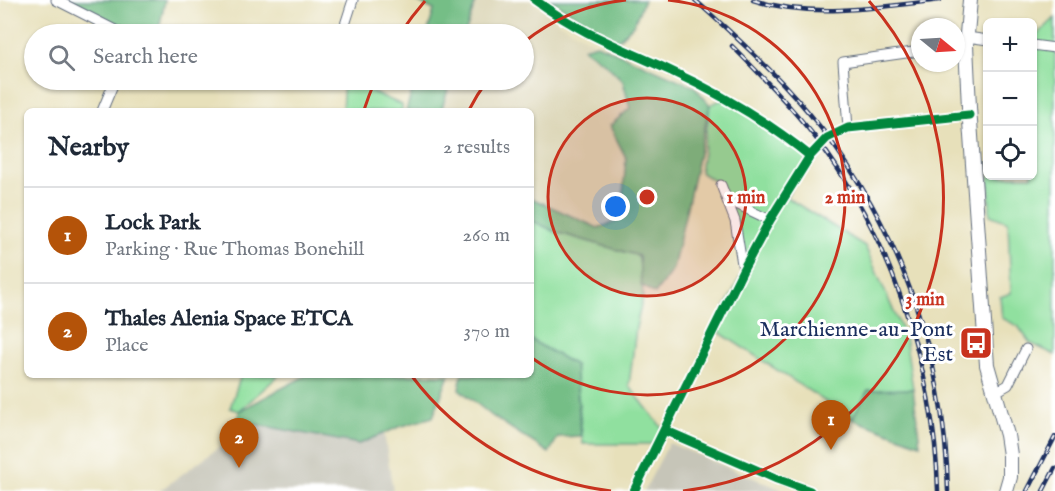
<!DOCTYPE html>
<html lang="en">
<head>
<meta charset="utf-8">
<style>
	body { margin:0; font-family:"IM FELL English",serif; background:#f6f6f7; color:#1f2937 }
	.controls { position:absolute; right:18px; top:18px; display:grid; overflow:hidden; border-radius:9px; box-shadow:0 2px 4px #0004 }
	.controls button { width:54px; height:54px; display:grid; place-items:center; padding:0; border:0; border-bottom:2px solid #e0e1e3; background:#fff; color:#1f2937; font:30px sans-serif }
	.compass { position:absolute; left:911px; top:18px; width:54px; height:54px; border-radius:50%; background:#fff; box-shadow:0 2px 4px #0004; rotate:108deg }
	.you { position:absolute; left:616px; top:207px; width:21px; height:21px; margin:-15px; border:4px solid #fff; border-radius:50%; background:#1a73e8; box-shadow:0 0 0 9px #1a73e833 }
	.badge { display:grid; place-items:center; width:39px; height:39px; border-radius:50%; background:#b45309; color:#fff; font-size:20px; font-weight:700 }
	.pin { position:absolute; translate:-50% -50px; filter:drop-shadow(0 2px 3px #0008) }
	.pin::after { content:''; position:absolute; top:32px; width:21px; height:18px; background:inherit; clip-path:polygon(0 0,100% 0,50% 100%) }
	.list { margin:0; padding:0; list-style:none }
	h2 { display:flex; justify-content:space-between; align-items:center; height:78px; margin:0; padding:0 24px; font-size:26px }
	h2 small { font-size:20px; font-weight:400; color:#747a83 }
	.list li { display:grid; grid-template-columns:39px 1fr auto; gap:18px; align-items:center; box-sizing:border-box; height:96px; padding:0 24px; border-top:2px solid #e0e1e3 }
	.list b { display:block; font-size:22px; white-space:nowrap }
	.list p { margin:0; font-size:20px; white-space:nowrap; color:#747a83 }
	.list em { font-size:20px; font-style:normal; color:#747a83 }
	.icon { flex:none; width:33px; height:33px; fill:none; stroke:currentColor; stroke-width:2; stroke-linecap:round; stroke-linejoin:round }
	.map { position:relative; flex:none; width:1055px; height:491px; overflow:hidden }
	.search { position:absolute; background:#fff; box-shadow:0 2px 4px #0004; left:24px; top:24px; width:510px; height:66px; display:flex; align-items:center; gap:15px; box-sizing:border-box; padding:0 21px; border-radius:33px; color:#747a83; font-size:22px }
	.panel { position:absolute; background:#fff; box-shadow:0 2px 4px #0004; left:24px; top:108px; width:510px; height:270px; border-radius:9px }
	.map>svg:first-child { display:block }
	.built { fill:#dbd5b6 }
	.industrial { fill:#c6c5b8 }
	.green { fill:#90e09f; stroke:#56887e; stroke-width:1.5 }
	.forest { fill:#74be86; stroke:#487672; stroke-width:1.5 }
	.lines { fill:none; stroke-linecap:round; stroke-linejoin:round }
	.minor-casing { stroke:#626d7e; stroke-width:11 }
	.secondary-casing { stroke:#626d7e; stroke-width:16 }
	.minor { stroke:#fff; stroke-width:9 }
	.secondary { stroke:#fff; stroke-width:14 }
	.rail-casing { stroke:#1b2f5e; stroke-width:4.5 }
	.rail { stroke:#fff; stroke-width:2; stroke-dasharray:7; stroke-linecap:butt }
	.cycleway-casing { stroke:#fff; stroke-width:13 }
	.cycleway { stroke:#00873e; stroke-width:9 }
	.ring { fill:none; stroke:#c8321e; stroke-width:3 }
	.labels { text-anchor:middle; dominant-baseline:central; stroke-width:6; stroke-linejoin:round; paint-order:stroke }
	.poi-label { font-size:22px; fill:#1b2f5e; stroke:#fff; text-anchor:end }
	.centre { fill:#c8321e; stroke:#fff; stroke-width:3 }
	.ring-label { font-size:18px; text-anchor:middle; font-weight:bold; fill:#c8321e; stroke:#fff; stroke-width:6; stroke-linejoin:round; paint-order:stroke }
</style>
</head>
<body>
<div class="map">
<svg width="1055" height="491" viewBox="0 0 1055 491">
	<rect width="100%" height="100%" fill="#fff"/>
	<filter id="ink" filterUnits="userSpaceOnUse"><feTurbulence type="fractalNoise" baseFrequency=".0167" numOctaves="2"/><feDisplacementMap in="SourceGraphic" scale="12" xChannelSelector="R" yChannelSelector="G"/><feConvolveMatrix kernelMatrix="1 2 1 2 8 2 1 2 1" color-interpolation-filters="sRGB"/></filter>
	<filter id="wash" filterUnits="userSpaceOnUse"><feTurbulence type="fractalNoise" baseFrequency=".008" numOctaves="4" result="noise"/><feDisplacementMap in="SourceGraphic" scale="24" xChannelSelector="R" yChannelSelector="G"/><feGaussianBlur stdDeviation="1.35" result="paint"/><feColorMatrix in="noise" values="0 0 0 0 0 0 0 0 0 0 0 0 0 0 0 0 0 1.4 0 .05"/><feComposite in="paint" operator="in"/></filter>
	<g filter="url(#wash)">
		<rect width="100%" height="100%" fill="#e7e0ba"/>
		<!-- built -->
		<path class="built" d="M476 0H530L561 24 587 39 614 51 635 78 624 208 617 220 598 227 586 228 531 206V111H441L451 80H524V34H465Z"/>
		<!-- industrial -->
		<path class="industrial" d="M318 375H375L393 491H159Z
			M669 443 722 465 785 491H644Z"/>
		<!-- green -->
		<path class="green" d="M1055 18V355L1030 343 1018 326 1002 318 1000 297 1011 293 1008 222 990 215 989 176H1032L1033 39Z
			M344 80 402 105V111H342Z
			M725 98 810 156 786 197 865 246 905 337 913 389 868 390 852 419 714 329 747 264 721 185 700 172 710 105Z
			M531 220 556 232 639 256 643 296 636 328 629 386 664 430 658 444H583L575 365 531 340Z
			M241 375H279L239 411 230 408Z"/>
		<!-- forest -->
		<path class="forest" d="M65 0H165L158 34 129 31Z
			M413 0H476L465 34H427L434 10Z
			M550 0H644L634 24 616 42Z
			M597 44 695 87 710 105 673 269 655 294 641 285 639 256 556 232 531 220V198L598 228 618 221 623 196 626 158 610 126 630 108 623 81 606 64 583 48Z
			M415 80H451L441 111H406Z
			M531 340 575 365 581 436 558 437 549 453 492 416 459 389 462 375H531Z
			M307 375H449L433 417 399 427 359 444 238 421 239 411Z
			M913 389 920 444 852 419 868 390Z"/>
	</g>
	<g filter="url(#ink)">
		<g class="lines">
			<!-- minor casing -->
			<g class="minor-casing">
				<path id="minor" d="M56 0 123 34
					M535 0C578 32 621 48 669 70 719 93 767 121 810 156
					M342 34 353 0
					M967 37 988 40
					M1032 45 1055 48
					M102 111 115 80
					M848 128 843 62 920 51
					M721 185 735 221 743 270
					M728 200 770 220
					M994 393 1008 385 1026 349
					M664 430 777 479 810 491
					M634 491 743 270 770 220 810 156 827 138 848 128 969 115"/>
			</g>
			<!-- secondary casing -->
			<g class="secondary-casing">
				<path id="secondary" d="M970 0 966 45 969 107 987 365 1007 435 1010 455V477L1006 491"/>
			</g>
			<!-- minor -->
			<use href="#minor" class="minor"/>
			<!-- secondary -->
			<use href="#secondary" class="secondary"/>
			<!-- rail casing -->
			<g class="rail-casing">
				<path id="rail" d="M695 0C735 36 775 72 809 113 897 219 945 353 948 491
					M753 0C813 19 878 7 940 0
					M732 46C761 75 790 105 815 137 890 233 935 370 938 491
					M1027 491 1055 437
					M1043 491 1055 468"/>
			</g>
			<!-- rail -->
			<use href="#rail" class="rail"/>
			<!-- cycleway casing -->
			<g class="cycleway-casing">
				<path id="cycleway" d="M535 0C578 32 621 48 669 70 719 93 767 121 810 156
					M664 430 777 479 810 491
					M634 491 743 270 770 220 810 156 827 138 848 128 969 115"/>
			</g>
			<!-- cycleway -->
			<use href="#cycleway" class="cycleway"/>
		</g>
	</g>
	<!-- distance rings -->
	<circle cx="647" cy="197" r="99" fill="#c8321e" fill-opacity=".12"/>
	<g class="ring">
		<circle cx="647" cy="197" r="99"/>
		<path d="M469 110A198 198 0 0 1 487 81M524 42A198 198 0 0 1 626 0M668 0A198 198 0 1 1 532 358"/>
		<path d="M611 491A296 296 0 0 1 411 375M364 110A296 296 0 0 1 375 81M400 34A296 296 0 0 1 425 1M869 1A296 296 0 0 1 683 491"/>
	</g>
	<!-- icons -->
	<defs>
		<g id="bus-square" transform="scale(1.725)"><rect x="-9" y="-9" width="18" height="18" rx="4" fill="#c8321e" stroke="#fff"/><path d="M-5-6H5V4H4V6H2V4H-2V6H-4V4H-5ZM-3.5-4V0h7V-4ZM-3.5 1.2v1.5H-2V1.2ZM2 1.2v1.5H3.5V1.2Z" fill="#fff"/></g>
	</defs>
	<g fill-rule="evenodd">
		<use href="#bus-square" x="976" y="343"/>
	</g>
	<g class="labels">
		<!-- poi labels -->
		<g class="poi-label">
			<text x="953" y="330">Marchienne-au-Pont<tspan x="953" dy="25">Est</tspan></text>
		</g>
	</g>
	<circle cx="647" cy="197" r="9" class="centre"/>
	<g class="ring-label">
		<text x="746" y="203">1 min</text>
		<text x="845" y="203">2 min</text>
		<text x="925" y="305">3 min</text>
	</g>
</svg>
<div class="controls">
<button>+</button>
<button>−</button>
<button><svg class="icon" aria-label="locate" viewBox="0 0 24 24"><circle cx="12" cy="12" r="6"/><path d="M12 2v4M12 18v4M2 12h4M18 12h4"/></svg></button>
</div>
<svg class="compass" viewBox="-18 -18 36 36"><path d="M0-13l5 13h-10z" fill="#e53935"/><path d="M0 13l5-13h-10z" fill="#747a83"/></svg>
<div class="you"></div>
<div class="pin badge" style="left:831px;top:450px">1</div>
<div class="pin badge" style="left:239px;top:468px">2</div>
<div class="search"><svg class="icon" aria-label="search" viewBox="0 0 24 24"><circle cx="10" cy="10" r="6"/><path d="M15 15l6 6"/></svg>Search here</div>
<section class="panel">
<h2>Nearby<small>2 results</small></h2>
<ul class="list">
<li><span class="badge">1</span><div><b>Lock Park</b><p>Parking · Rue Thomas Bonehill</p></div><em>260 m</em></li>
<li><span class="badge">2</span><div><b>Thales Alenia Space ETCA</b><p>Place</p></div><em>370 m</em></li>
</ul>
</section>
</div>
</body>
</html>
